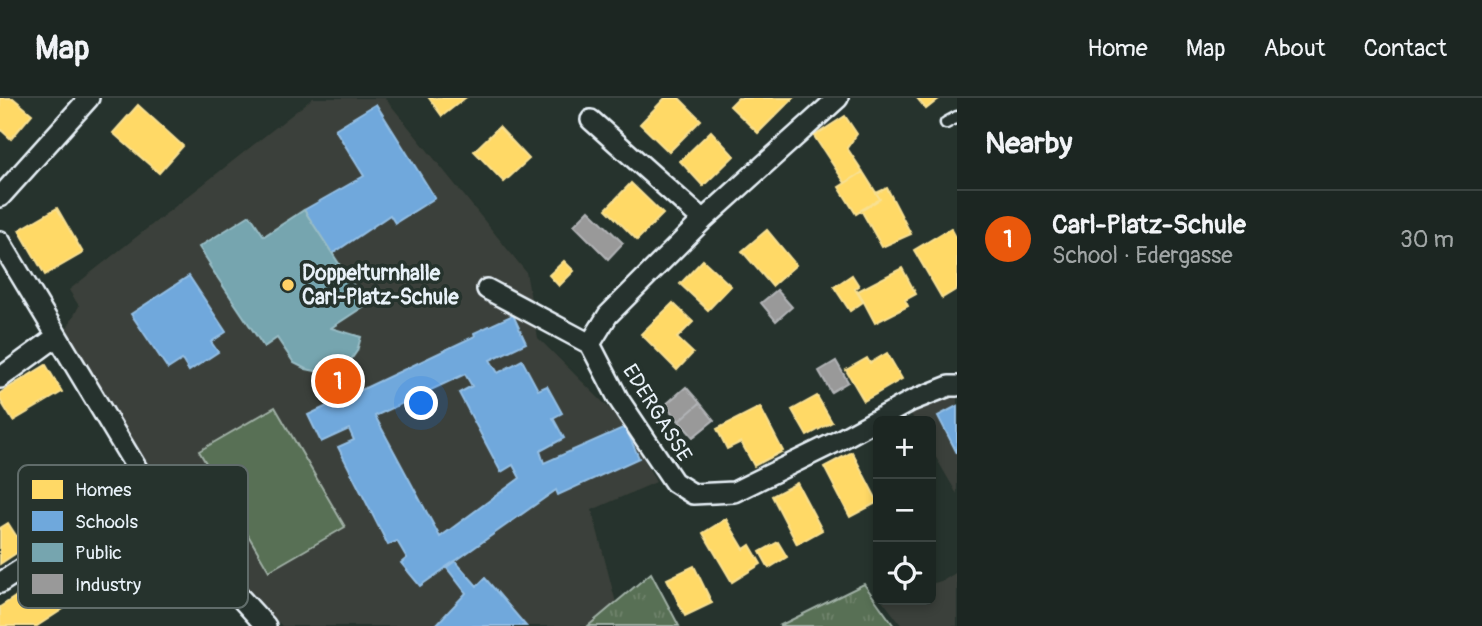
<!DOCTYPE html>
<html lang="en">
<head>
<meta charset="utf-8">
<style>
	body { margin:0; font-family:Pangolin,sans-serif; background:#29322f; color:#f1f3f6 }
	.controls { position:absolute; right:21px; bottom:21px; display:grid; overflow:hidden; border-radius:10px; box-shadow:0 4px 10px #0003 }
	.controls button { width:63px; height:63px; display:grid; place-items:center; padding:0; border:0; border-bottom:2px solid #3a4340; background:#1c2622; color:#f1f3f6; font:35px sans-serif }
	.you { position:absolute; left:422px; top:306px; width:24px; height:24px; margin:-18px; border:5px solid #fff; border-radius:50%; background:#1a73e8; box-shadow:0 0 0 10px #1a73e833 }
	.badge { display:grid; place-items:center; width:46px; height:46px; border-radius:50%; background:#ea580c; color:#fff; font-size:23px; font-weight:700 }
	.pin { position:absolute; translate:-50% -50%; border:4px solid #fff; box-shadow:0 2px 7px #0006 }
	.list { margin:0; padding:0; list-style:none }
	h2 { display:flex; justify-content:space-between; align-items:center; height:91px; margin:0; padding:0 28px; font-size:30px }
	h2 small { font-size:23px; font-weight:400; color:#a0a5a5 }
	.list li { display:grid; grid-template-columns:46px 1fr auto; gap:21px; align-items:center; box-sizing:border-box; height:98px; padding:0 28px; border-top:2px solid #3a4340 }
	.list b { display:block; font-size:26px; white-space:nowrap }
	.list p { margin:0; font-size:23px; white-space:nowrap; color:#a0a5a5 }
	.list em { font-size:23px; font-style:normal; color:#a0a5a5 }
	.icon { flex:none; width:38px; height:38px; fill:none; stroke:currentColor; stroke-width:2; stroke-linecap:round; stroke-linejoin:round }
	.map { position:relative; flex:none; width:957px; height:528px; overflow:hidden }
	header { display:flex; align-items:center; gap:42px; box-sizing:border-box; height:98px; padding:0 35px; background:#1c2622; border-bottom:2px solid #3a4340 }
	header strong { font-size:33px }
	nav { display:flex; gap:38px; margin-inline-start:auto; font-size:24px }
	main { display:flex }
	aside { flex:1; background:#1c2622 }
	.map>svg:first-child { display:block }
	.built { fill:#3b403a }
	.grass { fill:url(#grass-tufts); stroke:#a0b0a6; stroke-width:2 }
	.garden { fill:#586f54; stroke:#a0b0a6; stroke-width:2 }
	.homes { fill:#ffd966; stroke:#f8e092; stroke-width:2 }
	.schools { fill:#6fa8dc; stroke:#93bee4; stroke-width:2; fill-rule:evenodd }
	.public { fill:#76a5af; stroke:#98bcc5; stroke-width:2 }
	.industry { fill:#999; stroke:#b1b3b6; stroke-width:2 }
	.lines { fill:none; stroke-linecap:round; stroke-linejoin:round }
	.lane-casing { stroke:#e8f1f8; stroke-width:15 }
	.street-casing { stroke:#e8f1f8; stroke-width:24 }
	.lane { stroke:#26332d; stroke-width:10 }
	.street { stroke:#26332d; stroke-width:19 }
	.poi-dot { fill:#ffd166; stroke:#26332d; stroke-width:2.5 }
	.labels { text-anchor:middle; dominant-baseline:central; stroke-width:7; stroke-linejoin:round; paint-order:stroke }
	.poi-label { font-size:21px; font-weight:bold; fill:#e8f1f8; stroke:#26332d; text-anchor:start }
	.street-label { font-size:21px; fill:#e8f1f8; stroke:#26332d }
	.key { fill:#26332d; stroke:#606c6a; stroke-width:2 }
	.key-label { font-size:19px; fill:#e8f1f8 }
</style>
</head>
<body>
<header>
<strong>Map</strong>
<nav><a>Home</a><a>Map</a><a>About</a><a>Contact</a></nav>
</header>
<main>
<div class="map">
<svg width="957" height="528" viewBox="0 0 957 528">
	<defs>
		<pattern id="grass-tufts" width="24" height="20" patternUnits="userSpaceOnUse" patternTransform="scale(1.75)"><rect width="24" height="20" fill="#586f54"/><path d="M3 7l-1-3M5 7V3M7 7l1-3M15 17l-1-3M17 17v-4M19 17l1-3" fill="none" stroke="#70846d"/></pattern>
	</defs>
	<rect width="100%" height="100%" fill="#26332d"/>
	<filter id="ink" filterUnits="userSpaceOnUse"><feTurbulence type="fractalNoise" baseFrequency=".0143" numOctaves="2"/><feDisplacementMap in="SourceGraphic" scale="14" xChannelSelector="R" yChannelSelector="G"/><feConvolveMatrix kernelMatrix="1 2 1 2 8 2 1 2 1" color-interpolation-filters="sRGB"/></filter>
	<g filter="url(#ink)">
		<!-- built -->
		<path class="built" d="M313 0H385L526 174 538 240 625 326 656 384 592 412 616 505 588 528H282L254 501 159 383 64 236 79 208 69 192Z
			M946 298H957V396L931 351V323H915L911 316Z
			M957 474V528H902L882 502H931V486L944 482Z"/>
		<!-- grass -->
		<path class="grass" d="M651 475 679 528H588Z
			M864 486 894 528H779Z"/>
		<!-- garden -->
		<path class="garden" d="M275 309 345 429 269 473 199 353Z"/>
		<!-- homes -->
		<path class="homes" d="M0 0H13L32 16 11 41 0 31Z
			M429 0H465L442 18Z
			M665 0H679L701 22 669 54 640 26Z
			M738 0H793L758 35 730 8Z
			M917 0H940L926 11Z
			M138 7 183 48 159 75 113 35Z
			M845 18 857 36 847 50 863 74 845 85 814 38Z
			M499 29 529 61 504 84 474 53Z
			M711 33 734 58 703 88 680 63Z
			M863 74 880 101 856 116 839 89Z
			M631 85 663 116 637 142 606 111Z
			M887 90 911 136 882 149 861 112 880 101 876 95Z
			M57 110 83 155 45 177 19 132Z
			M951 130 957 141V191L942 200 914 152Z
			M767 132 796 167 772 188 742 153Z
			M703 162 731 188 708 212 680 186Z
			M564 163 574 173 559 188 549 177Z
			M902 170 916 196 905 202 908 208 875 225 858 193Z
			M852 177 859 188 855 191 863 204 850 213 834 189Z
			M673 205 693 224 677 240 693 255 677 272 641 236Z
			M887 255 902 281 864 303 846 272 867 260 870 265Z
			M46 267 62 294 13 323 0 302V295Z
			M817 298 832 324 807 338 792 312Z
			M760 309 783 353 754 368 741 344 727 351 717 331Z
			M852 354 878 404 850 419 824 369Z
			M797 385 822 432 797 446 772 398Z
			M726 421 744 451 750 447 761 466 732 484 703 435Z
			M8 425 24 450 0 466V430Z
			M778 444 787 459 769 470 760 454Z
			M77 458 97 489 37 528H0V509Z
			M694 468 712 505 685 518 667 481Z"/>
		<!-- schools -->
		<path class="schools" d="M376 6 435 100 395 125 390 117 332 156 304 112 364 78 335 31Z
			M189 178 226 234 211 244 218 254 189 273 182 262 168 271 131 216Z
			M513 217 526 245 490 262 498 275 522 262 538 292 547 288 562 315 553 320 564 340 540 353 544 365 625 329 639 360 558 397 556 392 420 488 401 465 407 460 397 443 388 447 338 349 354 342 349 331 321 344 308 317 475 238 474 235ZM465 276 472 288 459 295 501 374 513 367 520 380 440 439 375 318Z
			M957 308V355L938 318Z
			M455 463 477 488 485 480 526 528H435L466 495 446 469Z"/>
		<!-- public -->
		<path class="public" d="M304 112 366 207 331 230 361 239 357 253 348 266 335 272 320 274 306 271 294 265 277 240 264 249 209 167 210 166 199 149 250 117 264 138Z"/>
		<!-- industry -->
		<path class="industry" d="M589 112 623 145 608 161 574 127Z
			M777 192 792 209 776 223 761 205Z
			M836 263 848 284 831 294 819 273Z
			M686 289 700 305 679 323 665 307Z
			M700 305 714 322 693 339 679 323Z"/>
		<g class="lines">
			<!-- lane casing -->
			<g class="lane-casing">
				<path id="lane" d="M946 25 957 19"/>
			</g>
			<!-- street casing -->
			<g class="street-casing">
				<path id="street" d="M591 22 703 122
					M0 99 89 0
					M0 143 148 389 175 428 266 528
					M487 191 590 246 619 302 674 384 693 396 734 394 836 344 911 303 949 288H957
					M590 246 608 217 703 122 838 0
					M0 280 56 239
					M0 485 148 389"/>
			</g>
			<!-- lane -->
			<use href="#lane" class="lane"/>
			<!-- street -->
			<use href="#street" class="street"/>
		</g>
	</g>
	<!-- markers -->
	<circle class="poi-dot" cx="288" cy="187" r="7"/>
	<g class="labels">
		<!-- poi labels -->
		<g class="poi-label">
			<text x="302" y="175">Doppelturnhalle<tspan x="302" dy="24">Carl-Platz-Schule</tspan></text>
		</g>
		<!-- street labels -->
		<g class="street-label">
			<text transform="translate(657 315) rotate(58)">EDERGASSE</text>
		</g>
	</g>
	<!-- legend -->
	<rect x="18" y="367" width="230" height="143" rx="10" class="key"/>
	<rect x="32" y="382" width="31" height="19" fill="#ffd966"/>
	<rect x="32" y="413" width="31" height="20" fill="#6fa8dc"/>
	<rect x="32" y="445" width="31" height="19" fill="#76a5af"/>
	<rect x="32" y="476" width="31" height="20" fill="#999"/>
	<g class="key-label">
		<text x="75" y="398">Homes</text>
		<text x="75" y="430">Schools</text>
		<text x="75" y="461">Public</text>
		<text x="75" y="493">Industry</text>
	</g>
</svg>
<div class="controls">
<button>+</button>
<button>−</button>
<button><svg class="icon" aria-label="locate" viewBox="0 0 24 24"><circle cx="12" cy="12" r="6"/><path d="M12 2v4M12 18v4M2 12h4M18 12h4"/></svg></button>
</div>
<div class="you"></div>
<div class="pin badge" style="left:338px;top:283px">1</div>
</div>
<aside>
<h2>Nearby<small></small></h2>
<ul class="list">
<li><span class="badge">1</span><div><b>Carl-Platz-Schule</b><p>School · Edergasse</p></div><em>30 m</em></li>
</ul>
</aside>
</main>
</body>
</html>
